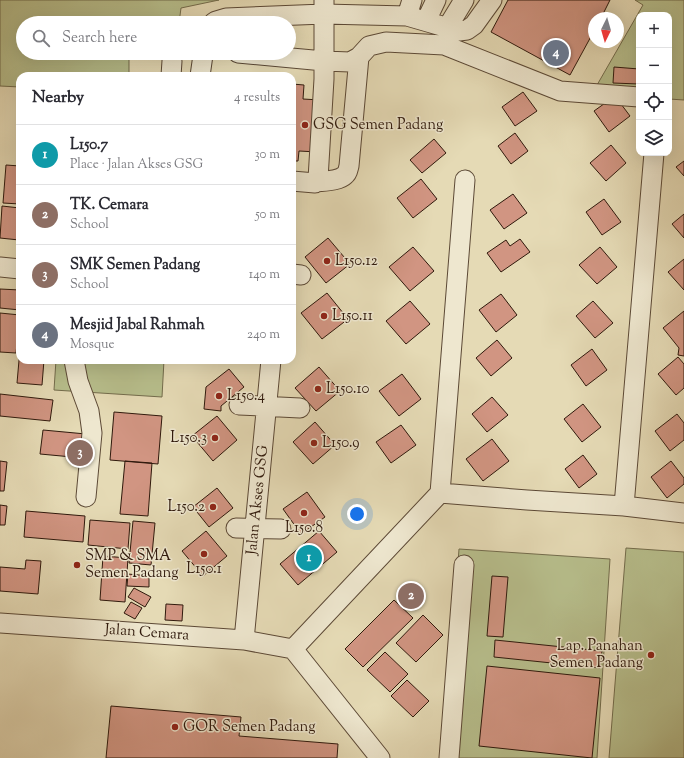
<!DOCTYPE html>
<html lang="en">
<head>
<meta charset="utf-8">
<style>
	body { margin:0; font-family:"Sorts Mill Goudy",serif; background:#f2f2f3; color:#2b2b33 }
	.controls { position:absolute; right:12px; top:12px; display:grid; overflow:hidden; border-radius:8px; box-shadow:0 4px 16px #0002 }
	.controls button { width:36px; height:36px; display:grid; place-items:center; padding:0; border:0; border-bottom:1px solid #e1e1e2; background:#fff; color:#2b2b33; font:20px sans-serif }
	.compass { position:absolute; left:588px; top:12px; width:36px; height:36px; border-radius:50%; background:#fff; box-shadow:0 4px 16px #0002; rotate:185deg }
	.you { position:absolute; left:357px; top:514px; width:14px; height:14px; margin:-10px; border:3px solid #fff; border-radius:50%; background:#1a73e8; box-shadow:0 0 0 6px #1a73e833 }
	.badge { display:grid; place-items:center; width:26px; height:26px; border-radius:50%; background:#d93025; color:#fff; font-size:13px; font-weight:700 }
	.pin { position:absolute; translate:-50% -50%; border:2px solid #fff; box-shadow:0 1px 4px #0006 }
	.list { margin:0; padding:0; list-style:none }
	h2 { display:flex; justify-content:space-between; align-items:center; height:52px; margin:0; padding:0 16px; font-size:17px }
	h2 small { font-size:13px; font-weight:400; color:#7c7c81 }
	.list li { display:grid; grid-template-columns:26px 1fr auto; gap:12px; align-items:center; box-sizing:border-box; height:60px; padding:0 16px; border-top:1px solid #e1e1e2 }
	.list b { display:block; font-size:15px; white-space:nowrap }
	.list p { margin:0; font-size:13px; white-space:nowrap; color:#7c7c81 }
	.list em { font-size:13px; font-style:normal; color:#7c7c81 }
	.icon { flex:none; width:22px; height:22px; fill:none; stroke:currentColor; stroke-width:2; stroke-linecap:round; stroke-linejoin:round }
	.map { position:relative; flex:none; width:684px; height:758px; overflow:hidden }
	.search { position:absolute; background:#fff; box-shadow:0 4px 16px #0002; left:16px; top:16px; width:280px; height:44px; display:flex; align-items:center; gap:10px; box-sizing:border-box; padding:0 14px; border-radius:22px; color:#7c7c81; font-size:15px }
	.panel { position:absolute; background:#fff; box-shadow:0 4px 16px #0002; left:16px; top:72px; width:280px; height:292px; border-radius:12px }
	.map>svg:first-child { display:block }
	.green { fill:#b7be8c; stroke:#736c4c }
	.building { fill:#d19582; stroke:#2f190c }
	.lines { fill:none; stroke-linecap:round; stroke-linejoin:round }
	.minor-casing { stroke:#5c4936; stroke-width:21 }
	.minor { stroke:#eee7cf; stroke-width:19 }
	.poi-dot { fill:#8f2418; stroke:#eee7cf; stroke-width:1.5 }
	.labels { text-anchor:middle; dominant-baseline:central; stroke-width:3; stroke-linejoin:round; paint-order:stroke }
	.poi-label { font-size:15px; fill:#2f190c; stroke:#eee7cf; text-anchor:start }
	.street-label { font-size:15px; fill:#2f190c; stroke:#eee7cf }
</style>
</head>
<body>
<div class="map">
<svg width="684" height="758" viewBox="0 0 684 758">
	<rect width="100%" height="100%" fill="#e5dab5"/>
	<filter id="stains"><feTurbulence type="fractalNoise" baseFrequency=".005" numOctaves="4"/><feColorMatrix values="0 0 0 0 .2 0 0 0 0 .09 0 0 0 0 .02 0 0 0 .5 -.17"/></filter>
	<radialGradient id="worn" r=".72"><stop offset=".6" stop-color="#630" stop-opacity="0"/><stop offset="1" stop-color="#630" stop-opacity=".3"/></radialGradient>
	<!-- green -->
	<path class="green" d="M0 0H219L181 8 179 23H23V53H129V76H20V87L0 86Z
		M635 0H684V100L669 99V15H639V97L593 92 643 5Z
		M56 360H164L162 397 54 390Z
		M626 548 684 552V758H609Z
		M459 549 610 559 597 758H443Z"/>
	<!-- building -->
	<path class="building" d="M508 0H610L601 18H594V31L570 75 491 32Z
		M614 67 639 69V84L613 83Z
		M292 84 304 85 303 99 320 100 317 152 299 151 298 161H292Z
		M523 92 537 111 515 126 502 107Z
		M615 96 630 116 609 132 594 111Z
		M515 133 528 151 511 164 498 146Z
		M434 139 446 153 422 173 410 160Z
		M611 145 626 163 606 181 590 163Z
		M684 161V176L676 167Z
		M6 165 20 166V204L3 203Z
		M421 179 437 199 413 218 397 198Z
		M513 194 527 213 504 229 490 210Z
		M604 199 621 222 602 235 586 212Z
		M2 206 20 208 19 240 0 238Z
		M684 214V238L672 224Z
		M328 238 350 264 326 283 305 257Z
		M520 239 530 252 501 272 487 253 506 240 510 246Z
		M413 247 434 271 410 291 389 267Z
		M600 247 617 267 597 284 579 265Z
		M684 259V290L668 272Z
		M0 289 20 290V310L0 308Z
		M327 293 348 319 322 339 301 313Z
		M501 294 517 315 496 332 479 310Z
		M410 301 430 324 406 344 386 321Z
		M593 301 613 323 595 338 576 316Z
		M684 311V356L678 355 679 348 663 328Z
		M0 313 20 315 16 353 0 352Z
		M497 340 512 358 491 376 476 358Z
		M20 349V360H44L42 385 17 383Z
		M592 349 607 370 586 386 571 365Z
		M678 357 684 364V388L676 395 658 374Z
		M319 367 340 391 316 411 295 388Z
		M229 369 244 387 221 406V411L204 409 206 387Z
		M402 374 421 399 399 416 379 391Z
		M0 394 53 400 50 421 0 416Z
		M492 397 508 415 487 432 472 414Z
		M583 404 601 427 582 442 564 419Z
		M114 412 162 416 158 464 110 460Z
		M677 414 684 423V440L670 451 655 431Z
		M217 416 237 440 213 461 192 436Z
		M315 422 335 445 313 464 293 442Z
		M401 425 416 445 391 463 376 442Z
		M43 430 86 434 83 458 40 454Z
		M492 439 509 461 483 481 466 459Z
		M583 455 597 474 579 488 565 469Z
		M0 461 7 462 4 491H0Z
		M125 461 152 463 148 516 120 514Z
		M671 461 684 478V484L667 498 651 477Z
		M217 488 233 508 209 527 193 507Z
		M307 492 325 517 301 534 283 509Z
		M0 505 7 506 5 525H0Z
		M26 511 85 516 83 542 24 537Z
		M90 520 130 523 128 549 88 545Z
		M133 521 155 523 151 565 129 563Z
		M206 531 227 556 203 576 182 551Z
		M319 531 337 552 298 585 280 564Z
		M103 556 128 558 125 602 100 600Z
		M26 560 41 561 38 594 0 591V567L25 569Z
		M128 574 149 576V587L127 586Z
		M492 576 508 577 503 637 487 636Z
		M134 588 151 597 145 607 128 597Z
		M394 600 413 618 363 667 345 649Z
		M131 602 142 608 135 619 124 613Z
		M166 604 183 605 182 621 165 620Z
		M423 615 443 635 416 662 396 643Z
		M495 640 602 651 600 668 494 657Z
		M385 652 408 674 390 692 367 670Z
		M487 666 600 678 592 758 479 746Z
		M407 680 429 701 413 717 391 696Z
		M111 706 241 717 239 736 338 744 337 758H106Z"/>
	<g class="lines">
		<!-- minor casing -->
		<g class="minor-casing">
			<path id="minor" d="M407 16 412 0
				M426 21 436 0
				M213 23 216 21 226 18 324 14 407 16 459 31 467 30 474 25 492 0
				M447 28 464 0
				M238 53 324 61 350 62 359 57 369 46 386 42 444 45 560 91 639 97
				M171 76 172 61
				M200 76 203 55 205 53
				M292 181 315 183 316 182 318 179 324 79V0
				M316 182C325 181 339 181 345 175 348 173 348 169 349 166L359 57
				M0 267 20 269
				M292 274 301 275
				M74 360 78 381 89 411 92 433 86 497
				M239 405 300 408
				M440 493 527 500 624 506 684 513
				M624 506 654 153
				M236 528 281 529
				M0 623 244 640 293 649
				M244 640 271 360
				M293 649 440 493 465 180
				M293 649 380 758
				M449 758 464 565"/>
		</g>
		<!-- minor -->
		<use href="#minor" class="minor"/>
	</g>
	<!-- markers -->
	<g class="poi-dot">
		<circle cx="305" cy="125" r="4"/>
		<circle cx="327" cy="261" r="4"/>
		<circle cx="324" cy="316" r="4"/>
		<circle cx="318" cy="389" r="4"/>
		<circle cx="219" cy="396" r="4"/>
		<circle cx="215" cy="438" r="4"/>
		<circle cx="314" cy="443" r="4"/>
		<circle cx="213" cy="507" r="4"/>
		<circle cx="304" cy="513" r="4"/>
		<circle cx="204" cy="554" r="4"/>
		<circle cx="77" cy="565" r="4"/>
		<circle cx="651" cy="655" r="4"/>
		<circle cx="175" cy="727" r="4"/>
	</g>
	<g class="labels">
		<!-- poi labels -->
		<g class="poi-label">
			<text x="313" y="125">GSG Semen Padang</text>
			<text x="335" y="261">L150.12</text>
			<text x="332" y="316">L150.11</text>
			<text x="326" y="389">L150.10</text>
			<text x="227" y="396">L150.4</text>
			<text x="207" y="438" text-anchor="end">L150.3</text>
			<text x="322" y="443">L150.9</text>
			<text x="205" y="507" text-anchor="end">L150.2</text>
			<text x="304" y="528" text-anchor="middle">L150.8</text>
			<text x="85" y="556">SMP &amp; SMA<tspan x="85" dy="17">Semen Padang</tspan></text>
			<text x="204" y="569" text-anchor="middle">L150.1</text>
			<text x="643" y="646" text-anchor="end">Lap. Panahan<tspan x="643" dy="17">Semen Padang</tspan></text>
			<text x="183" y="727">GOR Semen Padang</text>
		</g>
		<!-- street labels -->
		<g class="street-label">
			<text transform="translate(258 500) rotate(-84)">Jalan Akses GSG</text>
			<text transform="translate(147 633) rotate(4)">Jalan Cemara</text>
		</g>
	</g>
	<rect width="100%" height="100%" filter="url(#stains)"/>
	<rect width="100%" height="100%" fill="url(#worn)"/>
</svg>
<div class="controls">
<button>+</button>
<button>−</button>
<button><svg class="icon" aria-label="locate" viewBox="0 0 24 24"><circle cx="12" cy="12" r="6"/><path d="M12 2v4M12 18v4M2 12h4M18 12h4"/></svg></button>
<button><svg class="icon" aria-label="layers" viewBox="0 0 24 24"><path d="M12 4l9 5-9 5-9-5zM3 14l9 5 9-5"/></svg></button>
</div>
<svg class="compass" viewBox="-18 -18 36 36"><path d="M0-13l5 13h-10z" fill="#e53935"/><path d="M0 13l5-13h-10z" fill="#7c7c81"/></svg>
<div class="you"></div>
<div class="pin badge" style="left:309px;top:558px;background:#0f9aa8">1</div>
<div class="pin badge" style="left:411px;top:596px;background:#8d6e63">2</div>
<div class="pin badge" style="left:80px;top:453px;background:#8d6e63">3</div>
<div class="pin badge" style="left:556px;top:53px;background:#6b7280">4</div>
<div class="search"><svg class="icon" aria-label="search" viewBox="0 0 24 24"><circle cx="10" cy="10" r="6"/><path d="M15 15l6 6"/></svg>Search here</div>
<section class="panel">
<h2>Nearby<small>4 results</small></h2>
<ul class="list">
<li><span class="badge" style="background:#0f9aa8">1</span><div><b>L150.7</b><p>Place · Jalan Akses GSG</p></div><em>30 m</em></li>
<li><span class="badge" style="background:#8d6e63">2</span><div><b>TK. Cemara</b><p>School</p></div><em>50 m</em></li>
<li><span class="badge" style="background:#8d6e63">3</span><div><b>SMK Semen Padang</b><p>School</p></div><em>140 m</em></li>
<li><span class="badge" style="background:#6b7280">4</span><div><b>Mesjid Jabal Rahmah</b><p>Mosque</p></div><em>240 m</em></li>
</ul>
</section>
</div>
</body>
</html>
